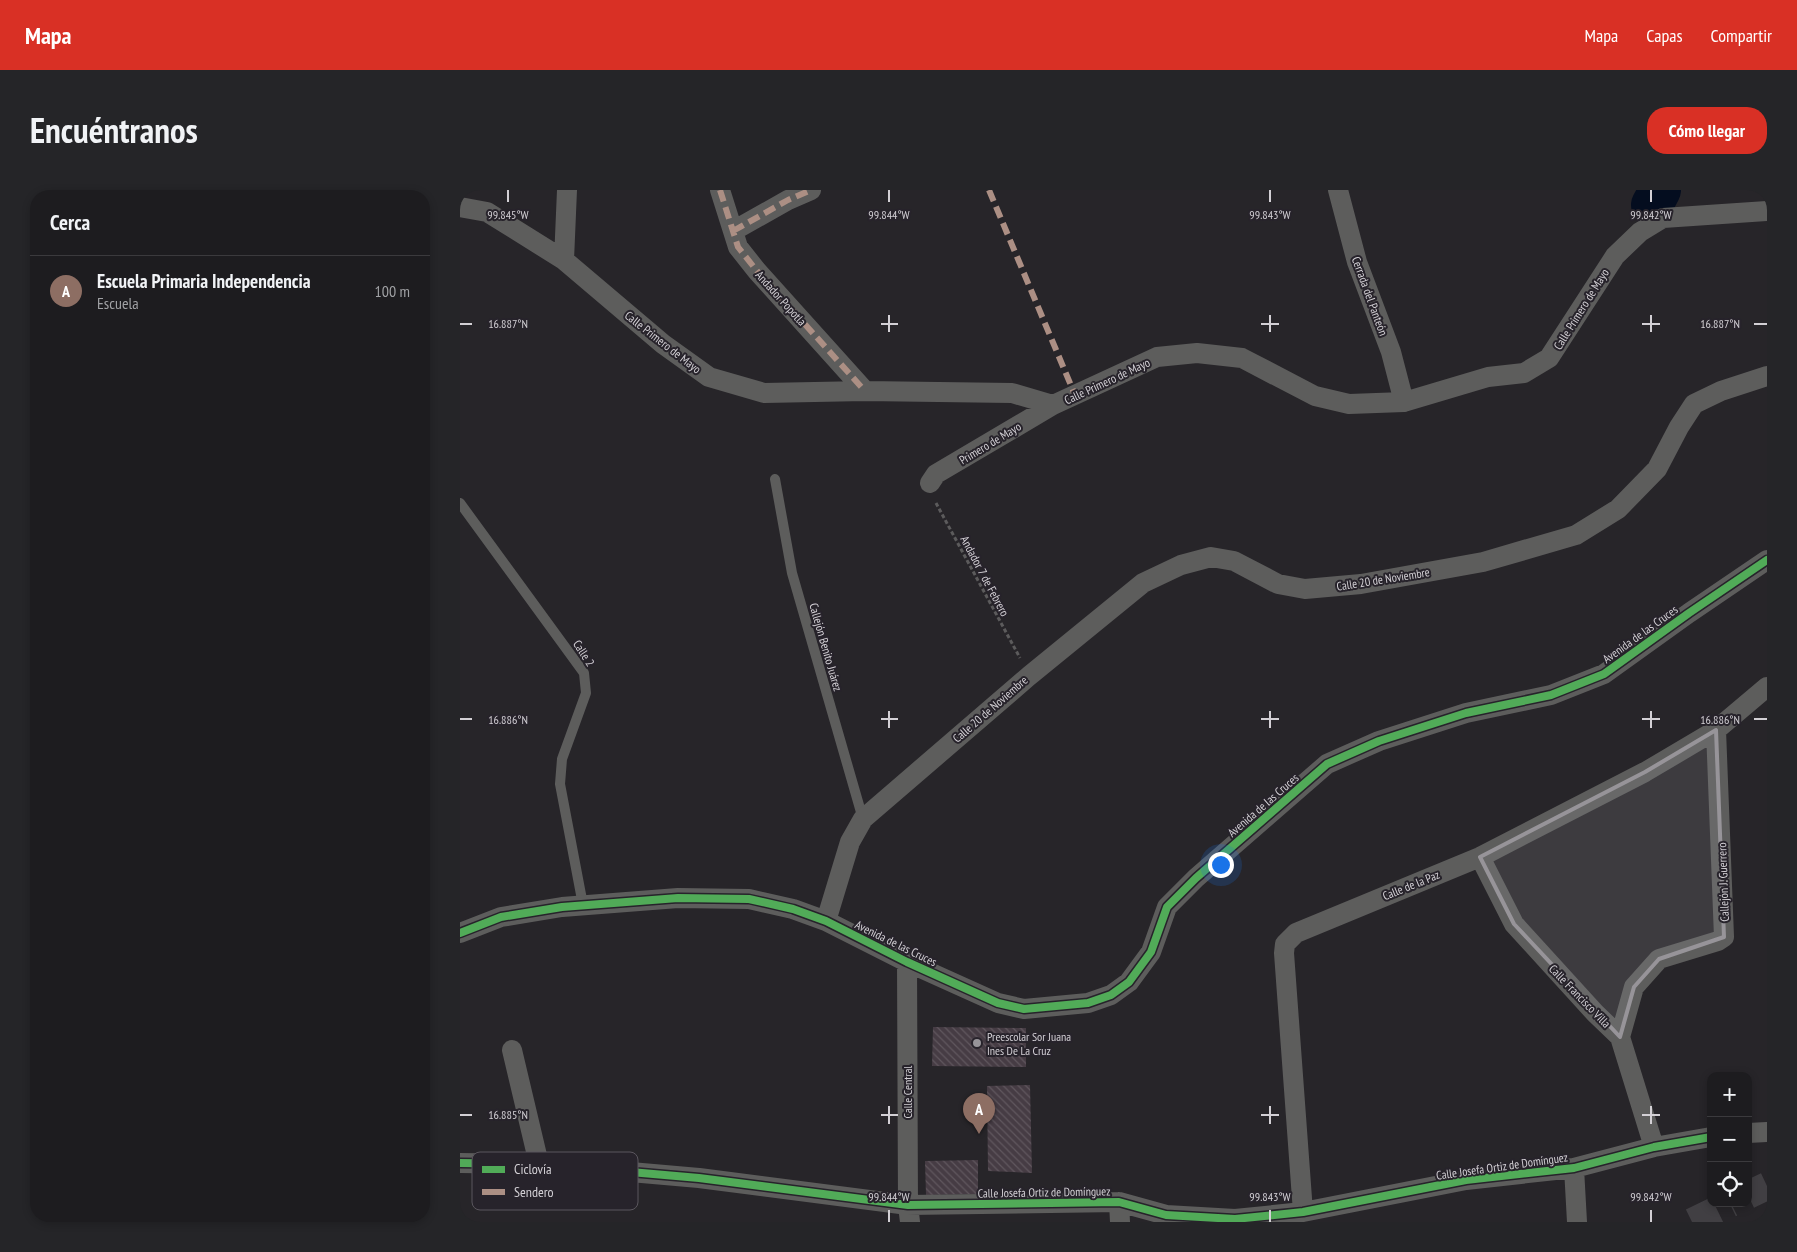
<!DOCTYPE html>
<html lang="es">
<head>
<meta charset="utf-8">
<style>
	body { margin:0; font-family:"PT Sans Narrow",sans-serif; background:#252528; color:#f1f3f6 }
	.controls { position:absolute; right:15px; bottom:15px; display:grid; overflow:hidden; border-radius:10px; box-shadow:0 2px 8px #0003 }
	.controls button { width:45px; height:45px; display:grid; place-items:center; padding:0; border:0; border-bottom:1px solid #3b3a3d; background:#1d1c1f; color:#f1f3f6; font:25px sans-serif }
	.you { position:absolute; left:760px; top:674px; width:18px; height:18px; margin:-12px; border:4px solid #fff; border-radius:50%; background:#1a73e8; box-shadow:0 0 0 8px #1a73e833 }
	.badge { display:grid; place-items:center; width:32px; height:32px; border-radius:50%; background:#d93025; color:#fff; font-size:16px; font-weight:700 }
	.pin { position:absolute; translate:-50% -41px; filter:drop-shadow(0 1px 2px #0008) }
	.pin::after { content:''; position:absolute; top:26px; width:18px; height:15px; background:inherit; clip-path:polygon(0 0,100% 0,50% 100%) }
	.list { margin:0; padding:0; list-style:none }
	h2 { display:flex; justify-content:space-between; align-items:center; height:65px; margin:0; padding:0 20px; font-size:21px }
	h2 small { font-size:16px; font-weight:400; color:#a0a1a4 }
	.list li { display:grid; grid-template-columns:32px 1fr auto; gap:15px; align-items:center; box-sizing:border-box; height:70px; padding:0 20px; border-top:1px solid #3b3a3d }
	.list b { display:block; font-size:19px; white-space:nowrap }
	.list p { margin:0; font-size:16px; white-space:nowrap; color:#a0a1a4 }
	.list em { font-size:16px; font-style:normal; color:#a0a1a4 }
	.icon { flex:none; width:28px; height:28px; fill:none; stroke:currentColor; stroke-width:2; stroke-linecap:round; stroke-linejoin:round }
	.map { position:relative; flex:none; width:1307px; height:1032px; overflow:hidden; border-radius:20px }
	header { display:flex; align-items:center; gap:30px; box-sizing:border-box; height:70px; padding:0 25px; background:#d93025; color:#fff }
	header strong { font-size:24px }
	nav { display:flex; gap:28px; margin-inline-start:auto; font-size:18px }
	.intro { display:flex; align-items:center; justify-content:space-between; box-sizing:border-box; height:120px; padding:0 30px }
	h1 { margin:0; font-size:35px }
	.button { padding:12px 22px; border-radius:20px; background:#d93025; color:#fff; font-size:18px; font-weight:700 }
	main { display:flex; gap:30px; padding:0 30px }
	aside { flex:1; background:#1d1c1f; border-radius:20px; box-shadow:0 2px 8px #0003 }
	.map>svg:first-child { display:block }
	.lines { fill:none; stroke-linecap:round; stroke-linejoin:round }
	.river { stroke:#040d1f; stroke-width:42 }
	.building { fill:url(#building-back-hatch) }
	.highway-tunnel { stroke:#413f43; stroke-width:28; stroke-dasharray:28 14; stroke-linecap:butt }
	.path { stroke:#5c5b5c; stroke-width:3; stroke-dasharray:4 2.5; stroke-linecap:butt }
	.lane { stroke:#5d5d5c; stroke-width:10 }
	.street { stroke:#5d5d5c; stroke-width:20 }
	.quiet { stroke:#ac8f84; stroke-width:6; stroke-dasharray:12 6; stroke-linecap:butt }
	.cycleway-casing { stroke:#27232b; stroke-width:11 }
	.cycleway { stroke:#51ab58; stroke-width:8 }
	.marked { fill:#979499; fill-opacity:0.2; stroke:#979499; stroke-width:4; stroke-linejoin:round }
	.ticks { fill:none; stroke:#d3d0d5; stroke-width:2 }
	.poi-dot { fill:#979499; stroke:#27232b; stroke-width:2 }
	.labels { text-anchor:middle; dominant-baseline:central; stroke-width:4; stroke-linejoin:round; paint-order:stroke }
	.street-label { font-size:12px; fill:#d3d0d5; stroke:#27232b }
	.poi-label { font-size:12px; fill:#d3d0d5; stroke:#27232b; text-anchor:start }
	.key { fill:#27232b; stroke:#5b575e; stroke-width:1 }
	.key-label { font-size:14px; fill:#d3d0d5 }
	.ticks-label { font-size:12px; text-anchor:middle; fill:#d3d0d5; stroke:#27232b; stroke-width:4; stroke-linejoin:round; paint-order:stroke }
</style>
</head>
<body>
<header>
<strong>Mapa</strong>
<nav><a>Mapa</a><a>Capas</a><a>Compartir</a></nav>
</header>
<div class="intro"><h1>Encuéntranos</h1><a class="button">Cómo llegar</a></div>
<main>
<aside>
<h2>Cerca<small></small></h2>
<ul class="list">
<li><span class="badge" style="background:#8d6e63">A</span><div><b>Escuela Primaria Independencia</b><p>Escuela</p></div><em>100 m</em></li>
</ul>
</aside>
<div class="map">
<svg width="1307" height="1032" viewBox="0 0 1307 1032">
	<defs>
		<pattern id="building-back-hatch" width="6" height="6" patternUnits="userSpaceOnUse" patternTransform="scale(1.25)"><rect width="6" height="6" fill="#463c44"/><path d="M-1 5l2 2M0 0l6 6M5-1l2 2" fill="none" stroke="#60575e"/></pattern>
	</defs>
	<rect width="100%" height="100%" fill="#272529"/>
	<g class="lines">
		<!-- river -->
		<path class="river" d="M1192 15 1200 0"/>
	</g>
	<!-- building -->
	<path class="building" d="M473 837 566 838V877L472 876Z
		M570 895 572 983 528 981 527 896Z
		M518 970V1004L466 1005 465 971Z"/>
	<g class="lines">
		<!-- highway-tunnel -->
		<path class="highway-tunnel" d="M1288 1005 1307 996
			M1232 1032 1271 1013"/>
		<!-- path -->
		<path class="path" d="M476 313 560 468"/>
		<!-- lane -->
		<path class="lane" d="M315 289 332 383 403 629
			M0 313 124 483 126 503 102 569 100 594 123 715"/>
		<!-- street -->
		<path class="street" d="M260 0 278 57 297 81 405 201
			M878 0 897 72 931 162 944 212
			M0 17 27 22 104 70 203 154 249 187 304 203 405 201 552 203 593 215
			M273 41 328 10 351 0
			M104 70 107 0
			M470 293 476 284 593 215 697 167 737 163 782 168 855 206 889 214 944 212 1028 187 1064 183 1089 168 1155 66 1180 42 1203 28 1307 21
			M1020 667 1054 734 1135 823 1160 847 1194 957
			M366 731 390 652 403 629 569 486 683 393 721 375 751 367 774 371 818 394 845 399 901 394 1023 372 1116 345 1158 319 1197 279 1219 237 1234 214 1261 201 1307 186
			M0 743 41 727 102 717 218 708 289 709 333 719 366 731 447 772 538 813 564 819 628 813 651 805 669 792 691 762 707 717 736 688 867 574 919 551 1006 523 1091 505 1144 484 1229 423 1307 370
			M447 772 448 1015 450 1032
			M1160 847 1174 797 1199 769 1258 751 1264 747 1256 540
			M52 860 79 974
			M1288 943 1307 942
			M0 973 79 974 239 988 448 1015 659 1012 706 1025 775 1029 843 1022 1006 990 1114 978 1194 957 1251 947
			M1114 978 1117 1032
			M659 1012 660 1032
			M843 1022 824 763 825 754 836 743 1020 667 1185 582 1256 540 1307 497"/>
		<!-- quiet -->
		<path class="quiet" d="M260 0 278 57 297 81 405 201
			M529 0 615 205
			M273 41 328 10 351 0"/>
		<!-- cycleway casing -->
		<g class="cycleway-casing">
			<path id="cycleway" d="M0 743 41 727 102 717 218 708 289 709 333 719 366 731 447 772 538 813 564 819 628 813 651 805 669 792 691 762 707 717 736 688 867 574 919 551 1006 523 1091 505 1144 484 1229 423 1307 370
				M0 973 79 974 239 988 448 1015 659 1012 706 1025 775 1029 843 1022 1006 990 1114 978 1194 957 1251 947"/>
		</g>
		<!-- cycleway -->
		<use href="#cycleway" class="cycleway"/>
	</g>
	<!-- marked area -->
	<path class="marked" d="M1256 540 1264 747 1199 769 1174 797 1160 847 1054 734 1020 667 1185 582Z"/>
	<!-- ticks -->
	<path class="ticks" d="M48 0V12M429 0V12M810 0V12M1191 0V12M429 125V142M810 125V142M1191 125V142M0 134H12M421 134H438M801 134H819M1182 134H1200M1294 134H1307M429 521V538M810 521V538M1191 521V538M0 529H12M421 529H438M801 529H819M1182 529H1200M1294 529H1307M429 916V934M810 916V934M1191 916V934M0 925H12M421 925H438M801 925H819M1182 925H1200M429 1020V1032M810 1020V1032M1191 1020V1032"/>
	<!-- markers -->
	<circle class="poi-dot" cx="517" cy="853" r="5"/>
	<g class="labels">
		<!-- street labels -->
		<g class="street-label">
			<text transform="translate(910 106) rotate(70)">Cerrada del Panteón</text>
			<text transform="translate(321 108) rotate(48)">Andador Popotla</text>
			<text transform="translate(1121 119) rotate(-58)">Calle Primero de Mayo</text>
			<text transform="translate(203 152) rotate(38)">Calle Primero de Mayo</text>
			<text transform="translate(647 191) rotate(-25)">Calle Primero de Mayo</text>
			<text transform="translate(530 253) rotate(-31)">Primero de Mayo</text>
			<text transform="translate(525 386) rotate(62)">Andador 7 de Febrero</text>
			<text transform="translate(923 389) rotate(-9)">Calle 20 de Noviembre</text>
			<text transform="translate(1180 444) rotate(-36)">Avenida de las Cruces</text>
			<text transform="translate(366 457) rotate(74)">Callejón Benito Juárez</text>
			<text transform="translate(124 463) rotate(57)">Calle 2</text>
			<text transform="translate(530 519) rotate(-41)">Calle 20 de Noviembre</text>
			<text transform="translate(803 615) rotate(-41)">Avenida de las Cruces</text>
			<text transform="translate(1263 692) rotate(-92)">Callejón J. Guerrero</text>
			<text transform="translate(951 695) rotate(-22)">Calle de la Paz</text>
			<text transform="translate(436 753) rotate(26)">Avenida de las Cruces</text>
			<text transform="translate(1120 806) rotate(46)">Calle Francisco Villa</text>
			<text transform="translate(447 902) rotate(-90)">Calle Central</text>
			<text transform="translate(1042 976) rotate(-8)">Calle Josefa Ortiz de Domínguez</text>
			<text transform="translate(584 1002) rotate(-1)">Calle Josefa Ortiz de Domínguez</text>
		</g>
		<!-- poi labels -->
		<g class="poi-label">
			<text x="527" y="846">Preescolar Sor Juana<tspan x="527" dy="14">Ines De La Cruz</tspan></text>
		</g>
	</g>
	<!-- legend -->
	<rect x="12" y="962" width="166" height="58" rx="8" class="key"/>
	<rect x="22" y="976" width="23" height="7" fill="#51ab58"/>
	<rect x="22" y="999" width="23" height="6" fill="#ac8f84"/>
	<g class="key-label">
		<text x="54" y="984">Ciclovía</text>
		<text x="54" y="1007">Sendero</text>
	</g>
	<g class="ticks-label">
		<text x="48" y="29">99.845°W</text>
		<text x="429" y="29">99.844°W</text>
		<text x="810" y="29">99.843°W</text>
		<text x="1191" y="29">99.842°W</text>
		<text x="48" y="138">16.887°N</text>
		<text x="1260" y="138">16.887°N</text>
		<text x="48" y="534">16.886°N</text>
		<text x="1260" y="534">16.886°N</text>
		<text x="48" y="929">16.885°N</text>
		<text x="429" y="1011">99.844°W</text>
		<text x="810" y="1011">99.843°W</text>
		<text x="1191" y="1011">99.842°W</text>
	</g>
</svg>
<div class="controls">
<button>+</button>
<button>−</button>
<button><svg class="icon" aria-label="locate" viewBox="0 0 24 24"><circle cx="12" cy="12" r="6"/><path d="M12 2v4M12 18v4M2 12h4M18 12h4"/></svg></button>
</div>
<div class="you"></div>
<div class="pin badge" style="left:519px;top:944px;background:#8d6e63">A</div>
</div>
</main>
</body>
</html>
